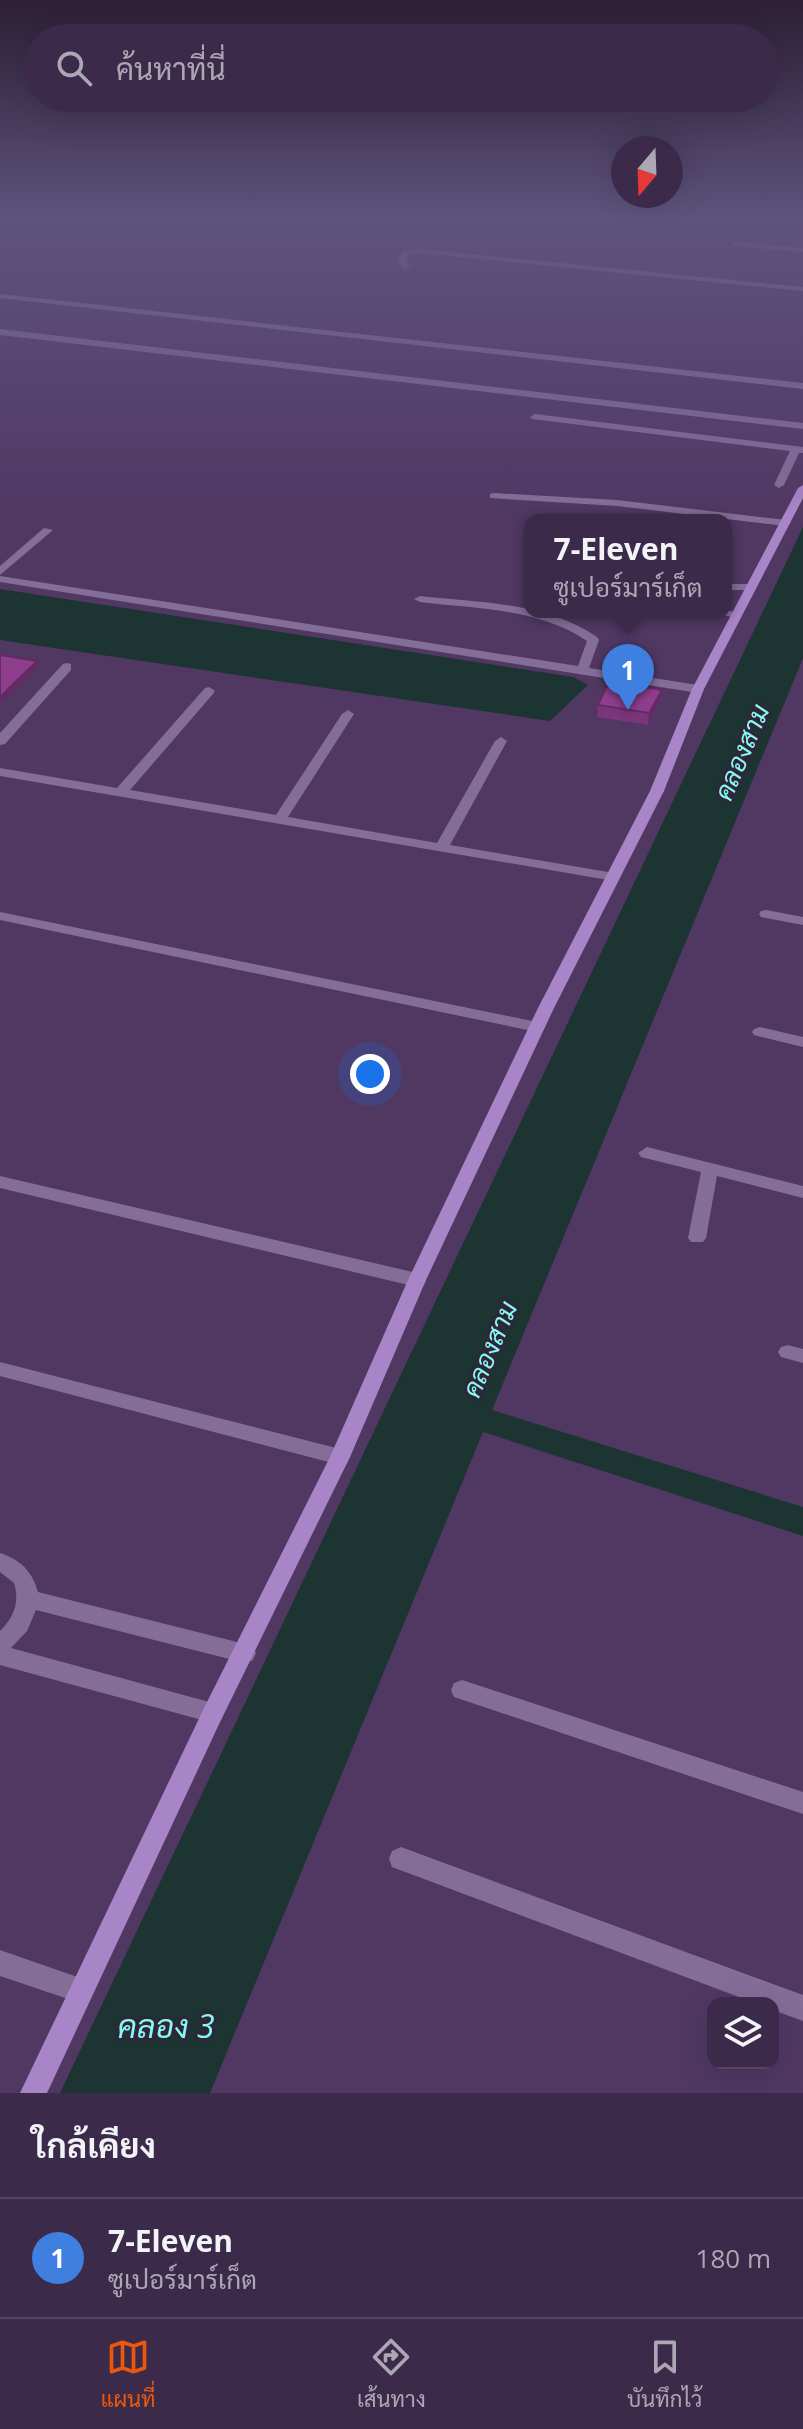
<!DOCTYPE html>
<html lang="th">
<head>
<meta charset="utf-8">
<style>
	body { margin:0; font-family:"Open Sans",Sarabun,sans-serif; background:#433251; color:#f1f3f6 }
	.controls { position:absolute; right:24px; bottom:24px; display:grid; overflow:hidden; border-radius:16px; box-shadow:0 8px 32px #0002 }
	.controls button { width:72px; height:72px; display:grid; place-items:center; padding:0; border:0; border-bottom:2px solid #554662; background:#3c2a4a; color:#f1f3f6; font:40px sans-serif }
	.compass { position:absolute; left:611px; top:136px; width:72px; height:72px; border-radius:50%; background:#3c2a4a; box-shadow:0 8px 32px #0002; rotate:199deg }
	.you { position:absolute; left:370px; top:1074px; width:28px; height:28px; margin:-20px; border:6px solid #fff; border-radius:50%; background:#1a73e8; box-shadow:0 0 0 12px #1a73e833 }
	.badge { display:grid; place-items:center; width:52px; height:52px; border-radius:50%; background:#ea580c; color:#fff; font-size:26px; font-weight:700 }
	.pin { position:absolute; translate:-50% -66px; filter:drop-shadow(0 2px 4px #0008) }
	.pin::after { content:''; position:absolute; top:42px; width:28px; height:24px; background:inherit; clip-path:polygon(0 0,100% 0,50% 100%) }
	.popup { position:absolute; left:524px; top:514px; width:208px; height:104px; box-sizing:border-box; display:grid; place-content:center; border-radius:16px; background:#3c2a4a; filter:drop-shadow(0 2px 6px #0005); font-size:26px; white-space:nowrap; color:#aca7b5 }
	.popup b { font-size:30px; color:#f1f3f6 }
	.popup::after { content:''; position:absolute; left:50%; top:100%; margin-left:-16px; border:16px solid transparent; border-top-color:#3c2a4a }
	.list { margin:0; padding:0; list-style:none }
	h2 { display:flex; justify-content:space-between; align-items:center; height:104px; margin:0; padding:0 32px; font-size:34px }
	h2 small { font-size:26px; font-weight:400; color:#aca7b5 }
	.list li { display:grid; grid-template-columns:52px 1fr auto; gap:24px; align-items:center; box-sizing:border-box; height:120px; padding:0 32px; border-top:2px solid #554662 }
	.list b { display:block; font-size:30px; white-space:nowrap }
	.list p { margin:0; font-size:26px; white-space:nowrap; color:#aca7b5 }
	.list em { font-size:26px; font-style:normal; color:#aca7b5 }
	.icon { flex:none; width:44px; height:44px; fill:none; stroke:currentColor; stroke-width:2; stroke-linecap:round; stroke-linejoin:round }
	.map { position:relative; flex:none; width:803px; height:2093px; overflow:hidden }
	.search { position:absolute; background:#3c2a4a; box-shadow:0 8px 32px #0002; left:24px; right:24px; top:24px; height:88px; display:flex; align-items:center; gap:20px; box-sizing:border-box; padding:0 28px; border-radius:44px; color:#aca7b5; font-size:30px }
	.sheet { height:224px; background:#3c2a4a }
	nav { display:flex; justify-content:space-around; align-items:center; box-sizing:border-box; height:112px; border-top:2px solid #554662; background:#3c2a4a; font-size:22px; color:#aca7b5 }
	nav a { display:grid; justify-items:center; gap:4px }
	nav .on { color:#ea580c }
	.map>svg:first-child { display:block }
	.water { fill:#1c3432 }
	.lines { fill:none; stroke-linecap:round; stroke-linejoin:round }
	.lane { fill:#846e98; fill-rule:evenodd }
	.street { fill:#846e98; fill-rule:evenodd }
	.secondary { fill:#a885c6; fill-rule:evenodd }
	.wall { fill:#7b357a }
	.shaded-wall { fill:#642b63 }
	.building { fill:#8f3e8e; stroke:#642b63; stroke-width:2 }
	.labels { text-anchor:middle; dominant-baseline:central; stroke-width:6; stroke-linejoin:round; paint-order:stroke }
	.water-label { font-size:26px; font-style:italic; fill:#85faf0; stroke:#302539 }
	.near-water-label { font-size:32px; font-style:italic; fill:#85faf0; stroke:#302539 }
</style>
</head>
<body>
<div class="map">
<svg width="803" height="2093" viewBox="0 0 803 2093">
	<rect width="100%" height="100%" fill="#503863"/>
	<!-- water -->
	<path class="water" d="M803 527V658L492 1410 803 1507V1536L483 1432 210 2093H60Z
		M0 589 573 677 588 685 550 721 0 640Z"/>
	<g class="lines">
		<!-- lane -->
		<path class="lane" d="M535 414 803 447V453H799L784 485 779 488 774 485 790 451 532 419 530 417Z
			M726 584H751L757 587 751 590H726Z
			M726 610 739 613 741 615 735 618 714 612H726Z"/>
		<!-- street -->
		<path class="street" d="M734 242 803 248V252L731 246Z
			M420 249 803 287V291L420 253 409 255 406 260 410 267 403 269 398 260 403 251Z
			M0 294 803 383V389L0 298Z
			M0 329 803 423V429L0 335Z
			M494 493 617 500 786 520 791 523 786 526 617 506 490 498V494Z
			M44 528 53 530 0 575V566Z
			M0 576 578 666 587 641C539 608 476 609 420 602L414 599 420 596C481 603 546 602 597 637L599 640 589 668 698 685 704 689 698 693 0 582Z
			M67 663 71 664V670L5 744 0 745V733L63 664Z
			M209 687 215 691 213 694 130 790 276 815 342 714 348 710 354 714 288 817 437 843 495 741 501 737 507 741 450 845 614 873 621 877 614 881 0 776V768L117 788 205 688Z
			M766 910 803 917V925L761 917 759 914 761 911Z
			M0 912 537 1022 545 1027 537 1032 0 920Z
			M760 1027 803 1037V1047L754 1035 752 1032 754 1029Z
			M647 1147 803 1186V1198L717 1176 706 1238 703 1242H691L688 1238 701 1172 641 1157 638 1153Z
			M0 1176 417 1273 424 1275 426 1280 424 1285 417 1287 0 1188Z
			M788 1345 803 1349V1363L781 1357 778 1352 781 1347Z
			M0 1362 340 1449 347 1451 350 1457 347 1463 340 1465 0 1376Z
			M0 1553C21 1560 32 1571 38 1592L253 1646 256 1653 253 1660 245 1663 36 1610 27 1631 11 1648 213 1703 221 1706 224 1713 221 1720 213 1723 0 1665V1631C14 1617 20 1602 14 1583L0 1572Z
			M462 1680 803 1792V1814L454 1697 451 1690 454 1683Z
			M401 1847 803 1995V2021L773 2010V2003H755L392 1867 389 1859 392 1851Z
			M0 1950 89 1981 93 1990 89 1999 80 2003 0 1976Z"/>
		<!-- secondary -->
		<path class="secondary" d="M803 485V498L704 689 664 791 554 1008 426 1280 350 1457 221 1720 47 2093H20L205 1706 330 1457 408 1280 538 1008 650 791 692 689 798 488Z"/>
	</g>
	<!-- wall -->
	<path class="wall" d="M662 690 660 702 648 725 597 717 598 705Z"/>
	<!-- shaded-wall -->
	<path class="shaded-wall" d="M37 661 38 668 0 704V697Z
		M662 690 660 702 648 725 649 713Z"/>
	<!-- building -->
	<path class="building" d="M0 655 37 661 0 697Z
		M609 681 662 690 649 713 598 705Z"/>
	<!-- sky -->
	<linearGradient id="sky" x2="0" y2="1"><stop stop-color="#2c1f36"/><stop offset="0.43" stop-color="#5e537c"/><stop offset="1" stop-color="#5e537c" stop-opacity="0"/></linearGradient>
	<rect width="803" height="513" fill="url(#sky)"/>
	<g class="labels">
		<!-- water labels -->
		<g class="water-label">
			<text transform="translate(741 752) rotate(-67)">คลองสาม</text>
			<text transform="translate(489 1349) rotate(-67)">คลองสาม</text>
		</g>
		<!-- near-water labels -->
		<g class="near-water-label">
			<text x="166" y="2025">คลอง 3</text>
		</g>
	</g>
</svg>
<div class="controls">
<button><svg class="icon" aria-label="layers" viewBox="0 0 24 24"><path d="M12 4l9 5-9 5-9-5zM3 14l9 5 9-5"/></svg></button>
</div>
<svg class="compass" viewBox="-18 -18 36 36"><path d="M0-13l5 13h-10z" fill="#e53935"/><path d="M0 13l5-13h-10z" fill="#aca7b5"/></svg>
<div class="you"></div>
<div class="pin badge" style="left:628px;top:710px;background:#3f7fe0">1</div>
<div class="popup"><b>7-Eleven</b>ซูเปอร์มาร์เก็ต</div>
<div class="search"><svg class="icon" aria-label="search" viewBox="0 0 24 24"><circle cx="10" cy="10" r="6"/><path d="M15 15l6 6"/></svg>ค้นหาที่นี่</div>
</div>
<section class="sheet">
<h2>ใกล้เคียง<small></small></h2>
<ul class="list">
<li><span class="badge" style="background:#3f7fe0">1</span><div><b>7-Eleven</b><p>ซูเปอร์มาร์เก็ต</p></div><em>180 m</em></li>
</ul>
</section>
<nav>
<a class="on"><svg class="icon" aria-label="map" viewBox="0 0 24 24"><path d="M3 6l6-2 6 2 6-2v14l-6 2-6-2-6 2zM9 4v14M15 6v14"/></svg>แผนที่</a>
<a><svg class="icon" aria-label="directions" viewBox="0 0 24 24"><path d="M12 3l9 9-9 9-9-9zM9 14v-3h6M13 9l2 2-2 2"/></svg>เส้นทาง</a>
<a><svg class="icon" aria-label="saved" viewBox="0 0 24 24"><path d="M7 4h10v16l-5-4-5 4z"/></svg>บันทึกไว้</a>
</nav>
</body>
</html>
